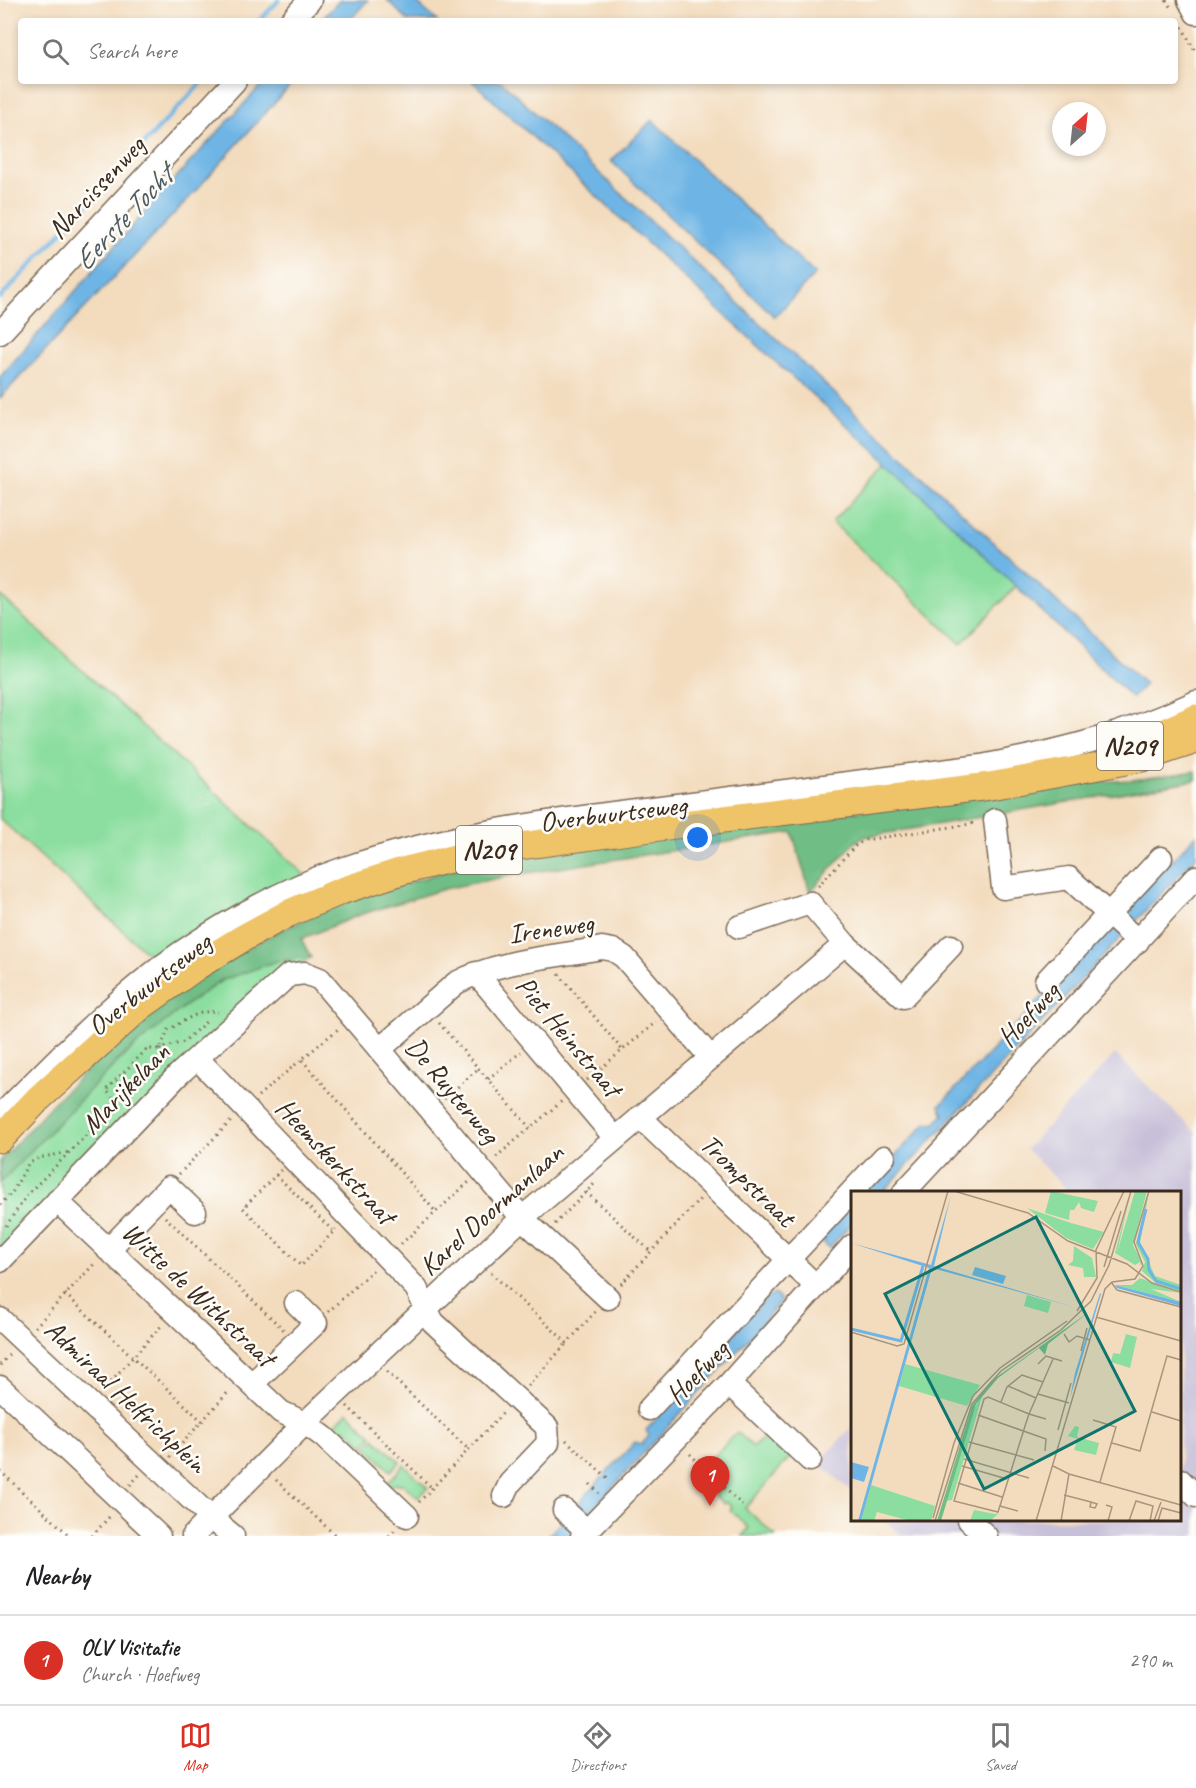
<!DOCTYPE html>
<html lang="en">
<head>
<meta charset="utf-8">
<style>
	body { margin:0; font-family:Caveat,sans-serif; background:#f2f2f2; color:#202124 }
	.compass { position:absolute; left:1052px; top:102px; width:54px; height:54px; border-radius:50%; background:#fff; box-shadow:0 3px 9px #0003; rotate:27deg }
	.you { position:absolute; left:698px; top:838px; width:21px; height:21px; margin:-15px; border:4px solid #fff; border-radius:50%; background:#1a73e8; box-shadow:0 0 0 9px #1a73e833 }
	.badge { display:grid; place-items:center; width:39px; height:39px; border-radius:50%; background:#d93025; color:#fff; font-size:20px; font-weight:700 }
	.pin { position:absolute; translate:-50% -50px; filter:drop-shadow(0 2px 3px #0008) }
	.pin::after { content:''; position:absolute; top:32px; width:21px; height:18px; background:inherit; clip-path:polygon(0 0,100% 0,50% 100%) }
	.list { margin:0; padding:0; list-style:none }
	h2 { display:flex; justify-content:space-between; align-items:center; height:78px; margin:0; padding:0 24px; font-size:26px }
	h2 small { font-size:20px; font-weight:400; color:#757577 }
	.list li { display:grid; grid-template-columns:39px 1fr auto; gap:18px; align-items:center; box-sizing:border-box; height:90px; padding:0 24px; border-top:2px solid #e0e0e0 }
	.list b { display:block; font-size:22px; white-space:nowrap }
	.list p { margin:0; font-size:20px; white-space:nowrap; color:#757577 }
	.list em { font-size:20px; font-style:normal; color:#757577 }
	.icon { flex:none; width:33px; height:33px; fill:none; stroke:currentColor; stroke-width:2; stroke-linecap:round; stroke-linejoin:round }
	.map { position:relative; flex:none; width:1196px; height:1536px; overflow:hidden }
	.search { position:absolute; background:#fff; box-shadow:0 3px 9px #0003; left:18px; right:18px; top:18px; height:66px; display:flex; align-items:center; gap:15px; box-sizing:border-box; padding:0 21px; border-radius:6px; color:#757577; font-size:22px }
	.sheet { height:168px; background:#fff }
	nav { display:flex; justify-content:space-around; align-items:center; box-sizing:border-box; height:84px; border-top:2px solid #e0e0e0; background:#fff; font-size:16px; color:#757577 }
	nav a { display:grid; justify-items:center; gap:3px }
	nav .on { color:#d93025 }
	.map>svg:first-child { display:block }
	.industrial { fill:#c7c0d9 }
	.green { fill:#8bde9f; stroke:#63845e; stroke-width:1.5 }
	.forest { fill:#70bd86; stroke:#567452; stroke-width:1.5 }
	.water { fill:#6eb5e5; stroke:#547082; stroke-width:1.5 }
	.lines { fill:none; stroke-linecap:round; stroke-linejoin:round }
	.stream { stroke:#6eb5e5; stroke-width:4.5 }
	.minor-casing { stroke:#7b6856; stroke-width:25 }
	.major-casing { stroke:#7b6856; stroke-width:29 }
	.path { stroke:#7b6856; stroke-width:3; stroke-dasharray:1.5 4.5; stroke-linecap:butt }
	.minor { stroke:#fff; stroke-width:22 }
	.major { stroke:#efc469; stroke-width:27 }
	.labels { text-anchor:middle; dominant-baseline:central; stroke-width:5; stroke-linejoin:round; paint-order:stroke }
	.shield { fill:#fdfcf7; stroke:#75695f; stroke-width:1.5 }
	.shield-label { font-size:27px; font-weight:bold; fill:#3b2a1e }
	.street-label { font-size:28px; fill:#3b2a1e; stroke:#fdfcf7 }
	.water-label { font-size:30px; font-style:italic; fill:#4d5b64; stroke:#fdfcf7 }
	.inset-river { fill:none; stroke:#6eb5e5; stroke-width:3 }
	.inset-road { fill:none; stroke:#a9957e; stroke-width:1.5 }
	.view { fill:#0f766e; fill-opacity:0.15; stroke:#0f766e; stroke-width:3 }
	.inset-edge { fill:none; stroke:#3b2a1e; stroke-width:3 }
</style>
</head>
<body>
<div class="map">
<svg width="1196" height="1536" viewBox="0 0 1196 1536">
	<rect width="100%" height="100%" fill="#fdfcf7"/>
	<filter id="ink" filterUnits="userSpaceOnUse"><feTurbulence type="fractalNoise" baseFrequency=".0167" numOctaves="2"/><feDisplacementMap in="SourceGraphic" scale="12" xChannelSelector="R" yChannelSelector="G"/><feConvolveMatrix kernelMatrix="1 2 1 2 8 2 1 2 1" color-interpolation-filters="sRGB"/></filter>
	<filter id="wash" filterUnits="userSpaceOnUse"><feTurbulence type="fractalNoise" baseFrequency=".008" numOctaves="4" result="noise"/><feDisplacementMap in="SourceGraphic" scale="24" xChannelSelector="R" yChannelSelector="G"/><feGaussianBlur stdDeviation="1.35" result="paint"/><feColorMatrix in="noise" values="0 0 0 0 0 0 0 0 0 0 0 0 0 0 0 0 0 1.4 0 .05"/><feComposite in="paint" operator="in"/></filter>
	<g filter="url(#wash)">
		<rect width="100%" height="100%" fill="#f3dcbe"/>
		<!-- industrial -->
		<path class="industrial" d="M1115 1054 1196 1133V1536H903L884 1520H1180V1192H1062L1065 1188 1026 1149Z
			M852 1426V1492L819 1463Z"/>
		<!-- green -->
		<path class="green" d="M888 463 1017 585 961 644 832 522Z
			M0 595 305 875 157 962 0 819Z
			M301 939 310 958 299 964 0 1252V1183C68 1111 135 1035 220 982 245 966 274 953 301 939Z
			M348 1412 372 1436 364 1445 345 1428 337 1437 328 1431Z
			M737 1432 753 1447 770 1432 793 1454 745 1508 776 1536H742L749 1528 730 1510 732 1507 726 1502 724 1504 694 1476Z
			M374 1438 400 1462 391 1471 366 1447Z
			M404 1465 428 1488 418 1498 403 1484 385 1485Z"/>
		<!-- forest -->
		<path class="forest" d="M1196 771V780L864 837 854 843 810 892 792 832 508 876 444 889 359 915 301 939 311 957 277 961 220 981 182 1008 123 1056 0 1183V1161L54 1102 121 1037 191 981 275 933 345 902 452 869 631 841 1071 783 1132 780Z"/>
		<!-- water -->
		<path class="water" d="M340 0H368L349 21H320Z
			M387 0H414L437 21H408Z
			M265 81H294L190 197 0 398V377L157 198Z
			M472 81H501L1145 684 1132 698 888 463 780 366Z
			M652 120 815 274 775 317 611 161Z
			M1196 835V857L883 1192H861L927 1122 934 1124 944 1115 940 1105Z
			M852 1202V1224L829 1248 823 1242 826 1231Z
			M775 1294 781 1300 764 1322 568 1536H548L635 1442 642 1444 649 1436 646 1430 766 1298Z"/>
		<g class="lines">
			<!-- stream -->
			<path class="stream" d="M259 21 279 0
				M0 298 203 81"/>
		</g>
	</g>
	<g filter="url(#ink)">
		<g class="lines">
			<!-- minor casing -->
			<g class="minor-casing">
				<path id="minor" d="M1189 0 1196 13
					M291 21 310 0
					M0 333 235 81
					M995 820 1003 888 1069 878 1138 941
					M739 927 810 903 845 944 903 997 951 946
					M476 973 615 1138
					M1046 981 1161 858
					M380 1049 456 983C499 960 554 957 602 948L613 950 624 957 711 1058
					M197 1058 416 1288 433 1322 547 1427 548 1443 510 1483 504 1496
					M0 1116C57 1060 113 999 180 953 229 920 285 888 342 869 457 830 573 818 692 803 788 791 885 778 981 766 1058 752 1125 735 1196 702
					M640 1117 816 1286
					M904 1192 1196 877
					M57 1201 281 1412 305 1423 324 1437 407 1516
					M108 1250 169 1187 195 1212
					M0 1261 179 1074 289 975 305 973 320 979 522 1218 608 1298
					M0 1319 210 1517 233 1536
					M252 1384 316 1323 296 1303
					M729 1384 810 1460
					M0 1387 159 1536
					M649 1409 884 1157
					M1180 1480 1196 1496
					M564 1510 587 1531
					M969 1520 986 1536
					M193 1536 305 1423 522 1218 845 944
					M582 1536 729 1384 852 1246"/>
			</g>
			<!-- major casing -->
			<g class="major-casing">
				<path id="major" d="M1139 743 1196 718
					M0 1139 39 1098 140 1007 197 966 243 938 287 914 341 891 402 871 483 851 651 828 990 786 1142 758 1196 740"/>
			</g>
			<!-- path -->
			<path class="path" d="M1166 0 1171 8
				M1182 27 1196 53
				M818 886 856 845 865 840 977 823
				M559 974 623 1051
				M439 1023 530 1128
				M302 1060 436 1212
				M166 1061 160 1049 183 1042 207 1021
				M488 1079 521 1052
				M587 1080 656 1022
				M258 1096 338 1029
				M444 1099 478 1069
				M496 1157 562 1101
				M281 1170 243 1208 301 1266 336 1229
				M179 1174 231 1121
				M276 1175 334 1232
				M586 1192 651 1252
				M0 1205 13 1191 28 1164 38 1158 70 1152
				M165 1217 284 1330
				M555 1224 596 1182
				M6 1226 27 1195 118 1103 106 1090 147 1049H160L168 1030C184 1021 199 1009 218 1012
				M401 1244 469 1182
				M491 1273 567 1343 596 1311
				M621 1284 700 1199
				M65 1294 202 1421
				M328 1312 374 1269
				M35 1327 96 1262
				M0 1365 10 1354
				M387 1372 468 1449
				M528 1386 567 1343
				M103 1390 163 1324
				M347 1406 432 1488
				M566 1440 610 1480
				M690 1454 743 1506
				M170 1457 230 1390
				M0 1471 70 1536
				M276 1480 336 1536
				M590 1484 599 1493
				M130 1485 140 1474
				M419 1502 505 1411
				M92 1536 111 1515
				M389 1536 395 1530"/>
			<!-- minor -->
			<use href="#minor" class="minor"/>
			<!-- major -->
			<use href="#major" class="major"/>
		</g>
	</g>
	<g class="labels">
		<!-- shield labels -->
		<g class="shield">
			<rect x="1097" y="722" width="66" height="48" rx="4.5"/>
			<rect x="456" y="826" width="66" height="48" rx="4.5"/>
		</g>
		<g class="shield-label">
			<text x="1130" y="746">N209</text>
			<text x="489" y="850">N209</text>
		</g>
		<!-- street labels -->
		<g class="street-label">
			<text transform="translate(96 187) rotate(-47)">Narcissenweg</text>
			<text transform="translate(613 813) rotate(-7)">Overbuurtseweg</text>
			<text transform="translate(551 928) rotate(-8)">Ireneweg</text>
			<text transform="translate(149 984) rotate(-38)">Overbuurtseweg</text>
			<text transform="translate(1028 1014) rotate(-47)">Hoefweg</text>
			<text transform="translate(569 1036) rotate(50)">Piet Heinstraat</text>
			<text transform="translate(125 1088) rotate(-46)">Marijkelaan</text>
			<text transform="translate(453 1090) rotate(50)">De Ruyterweg</text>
			<text transform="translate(336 1161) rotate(47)">Heemskerkstraat</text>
			<text transform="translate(748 1180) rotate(44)">Trompstraat</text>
			<text transform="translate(491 1209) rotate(-42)">Karel Doormanlaan</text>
			<text transform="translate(199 1294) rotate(43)">Witte de Withstraat</text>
			<text transform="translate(697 1372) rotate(-46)">Hoefweg</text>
			<text transform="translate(126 1396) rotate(43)">Admiraal Helfrichplein</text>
		</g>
		<!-- water labels -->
		<g class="water-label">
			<text transform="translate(123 218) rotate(-47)">Eerste Tocht</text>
		</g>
	</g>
	<!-- overview -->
	<g transform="translate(851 1191)">
		<rect width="330" height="330" fill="#f3dcbe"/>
		<path d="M200 0 247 10 243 21 230 17 228 11 223 19H219L218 29 194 22ZM280 0 266 62 284 0H296L282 54 288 66 290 73 286 75 289 73V71L284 74 264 62ZM298 0 289 52 304 85 330 94V100L306 93 291 80 294 71 285 53ZM176 17 220 32 253 41 242 58 215 47ZM223 55 241 67 245 86H233L232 77 217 74 222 70ZM289 87 330 102 300 98 330 111 264 94H281ZM176 104 200 111 197 122 173 115ZM275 143 286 146 279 177 260 171 262 162 269 163ZM54 173 129 194 116 215 92 208 48 195ZM132 202 101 309 94 310 117 229ZM224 235 228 236 226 246 248 252 245 264 223 259 227 248 217 245ZM20 294 84 315 80 330 56 329 26 321 23 330H10ZM123 319 144 323 148 322 139 330H119Z" fill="#8bde9f"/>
		<path d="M238 121 197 153 194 164 188 157 147 187 125 213 90 330H86L121 215 140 190Z" fill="#70bd86"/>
		<path d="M100 4 83 75 223 116 81 77 10 330H7L78 77 0 52 80 74ZM124 76 155 85 152 93 121 84ZM264 94 330 111V115L266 97ZM249 102 250 103 219 207 224 182ZM0 271 18 276 13 291 0 287Z" fill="#6eb5e5"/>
		<path class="inset-river" d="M295 18 287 51 297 68 298 79 305 90 330 98M0 138 50 150 72 75"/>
		<path class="inset-road" d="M103 0 177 22 217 50 276 73 301 92 330 101M253 76 270 20M260 91 266 99 330 116M226 120 246 87 245 59 273 0M245 126 330 150M0 141 46 155 53 153 97 0M213 143 218 151 226 145 239 149M230 160 236 137M187 173 195 165 211 170M157 195 185 207M187 203 218 212M150 211 156 196 171 184 192 191M301 221 330 230M127 224 195 248 194 260M195 228 178 223 137 206 133 208 103 310 147 321 175 232 178 223 202 168M242 229 265 236 249 291M207 239 220 192M118 251 183 269M261 252 289 260 316 165 330 169M113 268 178 287M111 275 156 288M202 275 218 283 330 314M107 292 151 306M213 304 240 311 246 313 244 317 239 316 240 311M255 314 261 316 257 330M149 315 167 320M82 327 103 252 122 205 149 177 216 130M84 330 121 213 150 180 210 139 240 110 258 74 280 0M185 330 254 98 261 91 284 88 292 75 283 51 298 0M210 330 218 283M278 330 285 310 302 315 299 330M303 330 310 311M307 330 311 317 330 322"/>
		<path class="view" d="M185 26 284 220 133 298 34 103Z"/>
		<rect width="330" height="330" class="inset-edge"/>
	</g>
</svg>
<svg class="compass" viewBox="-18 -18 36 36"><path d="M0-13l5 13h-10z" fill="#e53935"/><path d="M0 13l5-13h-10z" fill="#757577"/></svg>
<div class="you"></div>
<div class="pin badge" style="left:710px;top:1506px">1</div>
<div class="search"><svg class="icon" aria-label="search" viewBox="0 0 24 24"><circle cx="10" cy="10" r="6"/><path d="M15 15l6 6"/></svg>Search here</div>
</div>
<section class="sheet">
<h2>Nearby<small></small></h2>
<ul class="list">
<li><span class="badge">1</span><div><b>OLV Visitatie</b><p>Church · Hoefweg</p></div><em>290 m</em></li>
</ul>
</section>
<nav>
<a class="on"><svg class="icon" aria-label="map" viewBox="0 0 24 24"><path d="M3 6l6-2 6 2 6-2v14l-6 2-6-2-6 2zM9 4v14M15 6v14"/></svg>Map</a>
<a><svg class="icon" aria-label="directions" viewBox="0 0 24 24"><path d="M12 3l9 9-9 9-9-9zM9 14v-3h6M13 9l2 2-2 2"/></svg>Directions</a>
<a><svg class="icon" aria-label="saved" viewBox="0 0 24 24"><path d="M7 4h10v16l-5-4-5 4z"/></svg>Saved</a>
</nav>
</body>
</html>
